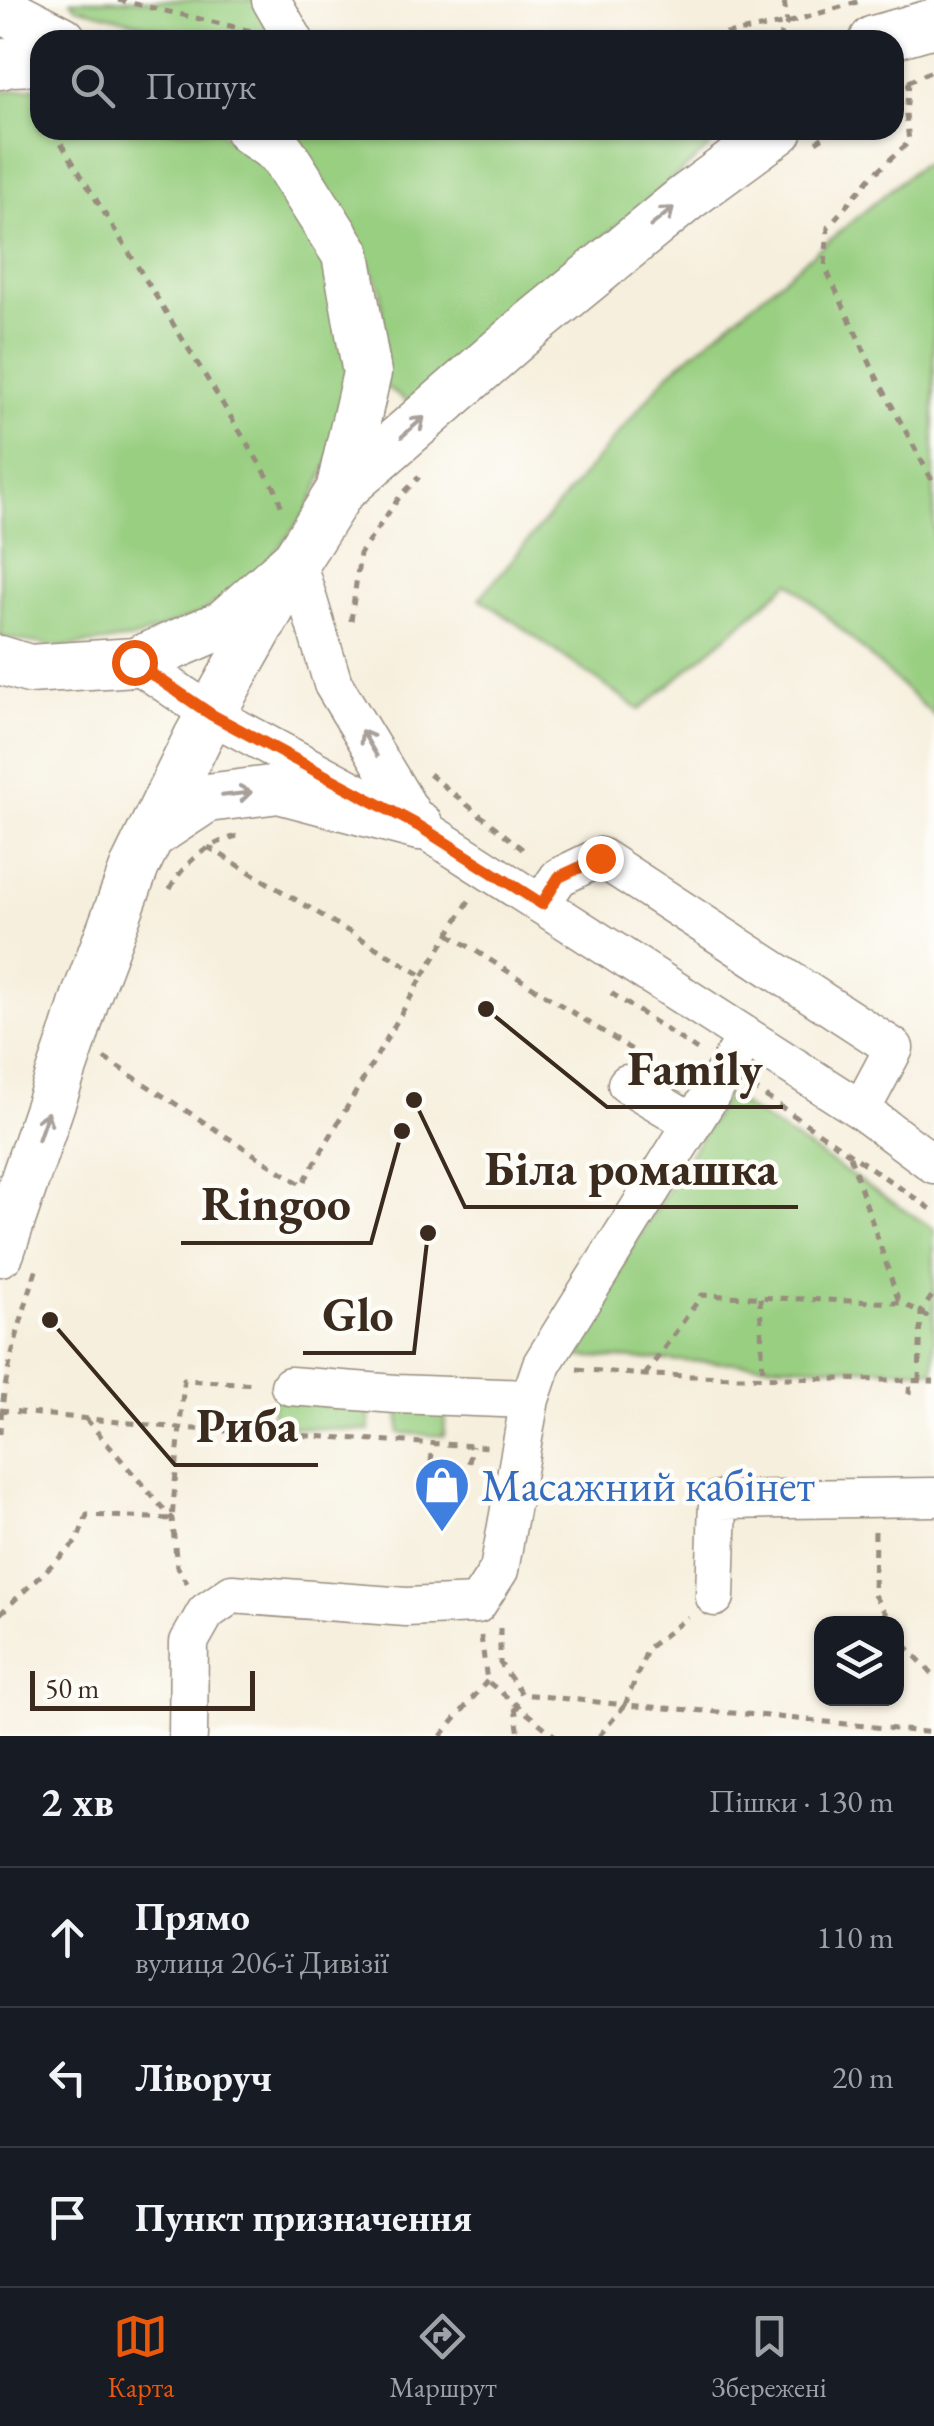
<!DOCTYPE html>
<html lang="uk">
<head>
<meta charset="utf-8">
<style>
	body { margin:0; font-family:"EB Garamond",serif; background:#20242c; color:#f1f3f6 }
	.controls { position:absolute; right:30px; bottom:30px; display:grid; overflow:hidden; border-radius:20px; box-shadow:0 2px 8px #0004 }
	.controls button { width:90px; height:90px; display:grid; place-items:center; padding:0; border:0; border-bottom:2px solid #363941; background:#171b24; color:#f1f3f6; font:50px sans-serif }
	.scale { position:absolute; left:30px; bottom:25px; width:225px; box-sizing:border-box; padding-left:10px; border:5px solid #3b2a1e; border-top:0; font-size:28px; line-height:35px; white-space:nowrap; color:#3b2a1e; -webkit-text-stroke:8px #fdfcf7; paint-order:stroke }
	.stop { position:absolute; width:30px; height:30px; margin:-22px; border:8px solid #ea580c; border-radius:50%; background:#fff }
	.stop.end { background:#ea580c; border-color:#fff; box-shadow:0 2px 10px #0008 }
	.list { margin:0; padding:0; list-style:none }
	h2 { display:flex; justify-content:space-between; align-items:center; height:130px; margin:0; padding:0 40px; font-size:42px }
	h2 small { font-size:32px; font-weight:400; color:#9ea1a6 }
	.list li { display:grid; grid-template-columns:65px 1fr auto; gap:30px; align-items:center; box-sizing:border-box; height:140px; padding:0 40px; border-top:2px solid #363941 }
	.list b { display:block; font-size:38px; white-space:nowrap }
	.list p { margin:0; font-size:32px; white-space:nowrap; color:#9ea1a6 }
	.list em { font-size:32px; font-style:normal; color:#9ea1a6 }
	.icon { flex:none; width:55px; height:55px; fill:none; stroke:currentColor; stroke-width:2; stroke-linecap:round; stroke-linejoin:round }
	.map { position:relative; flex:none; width:934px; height:1736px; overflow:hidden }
	.search { position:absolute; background:#171b24; box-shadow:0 2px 8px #0004; left:30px; right:30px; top:30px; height:110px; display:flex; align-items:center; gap:25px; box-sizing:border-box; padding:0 35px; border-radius:30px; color:#9ea1a6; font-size:38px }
	.sheet { height:550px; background:#171b24 }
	nav { display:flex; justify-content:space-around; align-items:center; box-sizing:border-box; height:140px; border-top:2px solid #363941; background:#171b24; font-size:28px; color:#9ea1a6 }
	nav a { display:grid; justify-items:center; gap:5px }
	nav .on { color:#ea580c }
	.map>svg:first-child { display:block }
	.green { fill:#99cf81; stroke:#6a7c50; stroke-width:2.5 }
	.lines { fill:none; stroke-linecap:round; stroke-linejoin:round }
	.minor-casing { stroke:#988c7e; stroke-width:41 }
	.major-casing { stroke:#988c7e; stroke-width:51 }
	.path { stroke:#988c7e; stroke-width:5; stroke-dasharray:8 8; stroke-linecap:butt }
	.minor { stroke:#fff; stroke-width:38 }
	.major { stroke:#fff; stroke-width:48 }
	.oneway { stroke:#a79f9a }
	.route { stroke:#ea580c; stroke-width:12 }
	.labels { text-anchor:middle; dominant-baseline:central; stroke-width:9; stroke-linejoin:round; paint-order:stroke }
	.shop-label { font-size:45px; fill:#366cbe; stroke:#fdfcf7; text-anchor:start }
	.leader { fill:none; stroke:#3b2a1e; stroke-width:4 }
	.callout-dot { fill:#3b2a1e; stroke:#fdfcf7; stroke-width:4 }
	.callout-label { font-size:48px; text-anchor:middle; font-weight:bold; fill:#3b2a1e; stroke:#fdfcf7; stroke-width:9; stroke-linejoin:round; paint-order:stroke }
</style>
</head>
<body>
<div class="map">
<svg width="934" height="1736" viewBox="0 0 934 1736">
	<rect width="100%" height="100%" fill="#fdfcf7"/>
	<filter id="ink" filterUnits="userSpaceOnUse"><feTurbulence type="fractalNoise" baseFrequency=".01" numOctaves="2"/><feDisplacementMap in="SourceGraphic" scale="20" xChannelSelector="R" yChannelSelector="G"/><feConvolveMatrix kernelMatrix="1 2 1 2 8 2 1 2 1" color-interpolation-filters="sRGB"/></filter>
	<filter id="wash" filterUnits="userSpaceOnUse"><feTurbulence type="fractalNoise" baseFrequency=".0048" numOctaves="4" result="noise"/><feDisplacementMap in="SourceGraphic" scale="40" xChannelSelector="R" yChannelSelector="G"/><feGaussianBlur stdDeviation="2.25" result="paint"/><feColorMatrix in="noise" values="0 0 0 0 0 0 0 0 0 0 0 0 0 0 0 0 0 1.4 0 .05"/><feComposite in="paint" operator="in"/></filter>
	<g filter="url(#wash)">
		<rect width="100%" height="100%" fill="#f6efdd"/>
		<!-- green -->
		<path class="green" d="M71 0H262L272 29 264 40H202L76 7Z
			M40 87V130H218L270 171 313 231 340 299 348 372 336 445 307 512 261 570 202 613 133 639 60 647 0 637V92Z
			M298 130H703L709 148 409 403 383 385 384 346 380 288 359 243 301 146Z
			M934 162V173L928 176 934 196V716L790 582 640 710 480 598 670 372 919 166Z
			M727 1095 934 1229V1371L564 1356Z
			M273 1399 370 1404 369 1431 272 1426Z
			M400 1406 446 1409 444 1436 399 1433Z"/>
	</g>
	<g filter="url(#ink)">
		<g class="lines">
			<!-- minor casing -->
			<g class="minor-casing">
				<path id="minor" d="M271 0 294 40
					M296 560 333 684 418 824
					M135 662 212 715 419 826 861 1110 934 1164
					M541 903 559 877 600 857 894 1048 861 1110
					M627 1084 692 1123
					M290 1386 396 1394 530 1399
					M715 1597 718 1500 934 1497
					M188 1736 189 1642 206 1612 232 1594 406 1607 477 1604 499 1570 530 1399 542 1364 746 1038"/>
			</g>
			<!-- major casing -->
			<g class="major-casing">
				<path id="major" d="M0 8 62 40
					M874 40 934 23
					M0 65 10 62 40 61
					M249 130 281 152 346 254 367 373 340 491
					M0 660 29 669 135 662 224 624 296 560 340 491 525 330 686 198 779 130
					M154 833 207 798 279 789 419 826
					M0 1252 73 1038 85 999 135 866 198 737 281 589"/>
			</g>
			<!-- path -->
			<path class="path" d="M118 0 252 31
				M694 40 787 23 864 0
				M778 40 787 23 784 0
				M909 82 906 114 909 142 870 178 828 227 825 267 876 376 934 484
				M894 89 934 70
				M53 130 276 490 282 509
				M816 142 834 130
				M351 621 360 554 398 499 419 477
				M429 774 526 852
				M170 889C184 862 207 844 237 836
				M449 934 632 1050
				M423 976 470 899
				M611 993 697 1050
				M104 1058 302 1185 423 976 208 847
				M752 1087 934 1211
				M850 1156 899 1302
				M760 1298 763 1377
				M577 1369 645 1375 934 1381
				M645 1375 702 1295 900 1303 921 1312 934 1322
				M919 1381 921 1312 934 1293
				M909 1394 910 1379
				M0 1410 179 1428 490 1447
				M86 1419 172 1519 177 1566 187 1583
				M0 1434C2 1377 21 1321 37 1267
				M431 1462 433 1444
				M469 1463 472 1446
				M875 1531 874 1595 892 1624
				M0 1614 77 1541 87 1515 172 1519 184 1380 257 1384
				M500 1628V1663L522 1694 625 1705 648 1648 688 1617
				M896 1631 904 1644 934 1676
				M481 1636 487 1681 555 1736
				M515 1707 519 1736
				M441 1736 487 1681
				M599 1736 625 1705 758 1715 934 1733"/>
			<!-- minor -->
			<use href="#minor" class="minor"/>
			<!-- major -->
			<use href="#major" class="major"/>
		</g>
		<!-- one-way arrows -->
		<defs><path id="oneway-shaft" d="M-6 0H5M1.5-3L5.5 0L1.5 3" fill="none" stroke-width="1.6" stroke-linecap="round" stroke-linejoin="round" transform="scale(2.5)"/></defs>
		<g class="oneway">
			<use href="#oneway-shaft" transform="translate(662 217) rotate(-39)"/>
			<use href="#oneway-shaft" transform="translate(413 427) rotate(-41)"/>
			<use href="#oneway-shaft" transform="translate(369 743) rotate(-121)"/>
			<use href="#oneway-shaft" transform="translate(237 794) rotate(-7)"/>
			<use href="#oneway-shaft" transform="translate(43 1126) rotate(-71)"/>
		</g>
	</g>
	<g class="lines" filter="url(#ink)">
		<!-- route -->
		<path class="route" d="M134 662 212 715 419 826 542 904 559 877 600 858"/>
	</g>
	<!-- icons -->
	<defs>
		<g id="shop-pin" transform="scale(2.875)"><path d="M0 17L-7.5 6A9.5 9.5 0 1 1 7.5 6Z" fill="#3f7fe0" stroke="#fdfcf7"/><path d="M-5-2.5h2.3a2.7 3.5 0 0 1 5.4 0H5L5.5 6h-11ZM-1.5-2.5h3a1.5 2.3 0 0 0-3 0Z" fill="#fff"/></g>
	</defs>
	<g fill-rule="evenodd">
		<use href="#shop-pin" x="442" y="1485"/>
	</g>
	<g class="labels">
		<!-- shop labels -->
		<g class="shop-label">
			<text x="481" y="1485">Масажний кабінет</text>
		</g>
	</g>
	<!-- callouts -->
	<path class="leader" d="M486 1009L607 1107H783M414 1100L465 1207H798M402 1131L371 1243H181M428 1233L414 1353H303M50 1320L175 1465H318"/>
	<g class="callout-dot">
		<circle cx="486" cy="1009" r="10"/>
		<circle cx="414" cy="1100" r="10"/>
		<circle cx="402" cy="1131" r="10"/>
		<circle cx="428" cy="1233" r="10"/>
		<circle cx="50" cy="1320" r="10"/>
	</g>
	<g class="callout-label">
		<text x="695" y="1085">Family</text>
		<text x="631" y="1185">Біла ромашка</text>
		<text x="276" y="1220">Ringoo</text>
		<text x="358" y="1331">Glo</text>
		<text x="247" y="1442">Риба</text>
	</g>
</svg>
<div class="controls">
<button><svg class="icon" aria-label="layers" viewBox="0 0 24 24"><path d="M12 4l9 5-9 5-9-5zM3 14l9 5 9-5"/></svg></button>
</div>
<div class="scale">50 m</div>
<div class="stop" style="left:134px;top:662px"></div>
<div class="stop end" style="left:600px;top:858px"></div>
<div class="search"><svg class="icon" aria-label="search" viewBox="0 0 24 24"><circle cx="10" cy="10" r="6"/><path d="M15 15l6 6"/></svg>Пошук</div>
</div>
<section class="sheet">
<h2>2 хв<small>Пішки · 130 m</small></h2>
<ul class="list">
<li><svg class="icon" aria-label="ahead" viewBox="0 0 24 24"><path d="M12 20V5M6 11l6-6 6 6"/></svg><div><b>Прямо</b><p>вулиця 206-ї Дивізії</p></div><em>110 m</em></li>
<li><svg class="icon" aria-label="left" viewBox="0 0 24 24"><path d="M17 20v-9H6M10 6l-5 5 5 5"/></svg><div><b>Ліворуч</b></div><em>20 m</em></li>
<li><svg class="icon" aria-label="arrive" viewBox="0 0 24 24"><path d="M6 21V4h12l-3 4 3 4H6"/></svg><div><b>Пункт призначення</b></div></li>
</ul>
</section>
<nav>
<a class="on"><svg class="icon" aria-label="map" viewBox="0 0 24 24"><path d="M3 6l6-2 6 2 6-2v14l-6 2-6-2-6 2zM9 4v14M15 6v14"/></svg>Карта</a>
<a><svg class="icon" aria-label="directions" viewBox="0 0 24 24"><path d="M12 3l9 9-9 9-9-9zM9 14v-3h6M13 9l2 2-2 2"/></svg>Маршрут</a>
<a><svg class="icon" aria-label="saved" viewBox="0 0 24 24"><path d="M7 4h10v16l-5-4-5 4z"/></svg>Збережені</a>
</nav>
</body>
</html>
